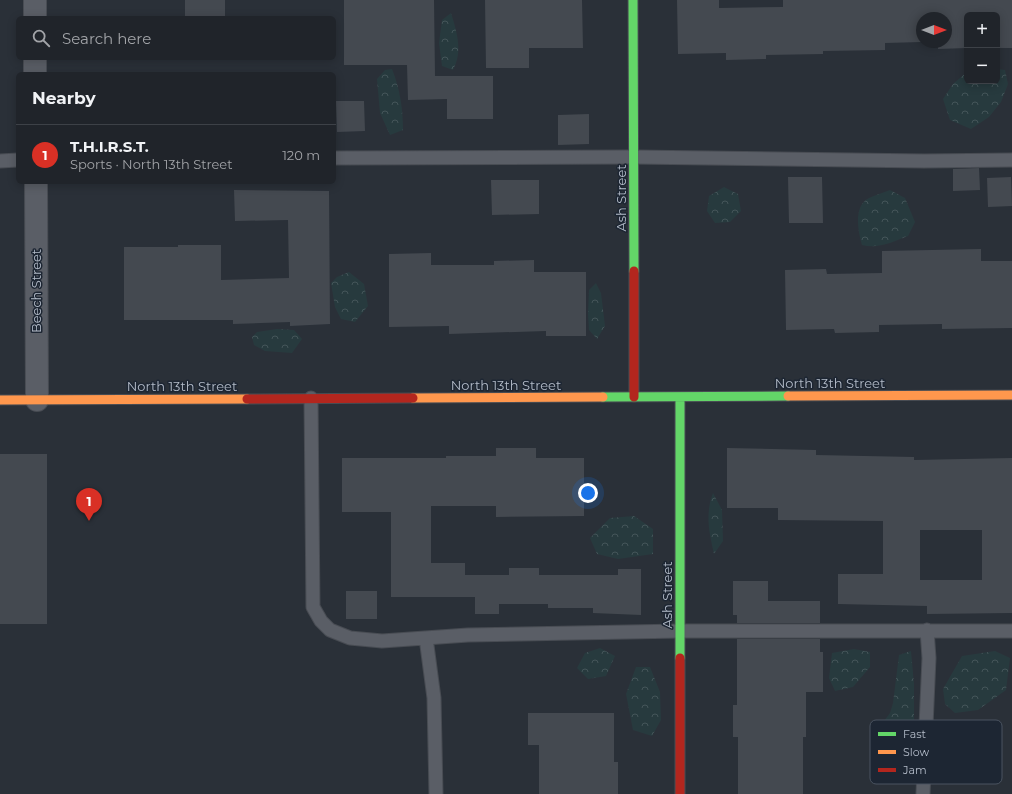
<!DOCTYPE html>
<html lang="en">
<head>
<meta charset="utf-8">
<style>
	body { margin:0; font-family:Montserrat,sans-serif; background:#2d3036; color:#f1f3f6 }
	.controls { position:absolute; right:12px; top:12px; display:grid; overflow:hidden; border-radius:6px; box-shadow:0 2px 10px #0003 }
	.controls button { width:36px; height:36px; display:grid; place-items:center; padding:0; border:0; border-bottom:1px solid #3d4147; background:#20242a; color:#f1f3f6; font:20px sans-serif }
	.compass { position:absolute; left:916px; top:12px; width:36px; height:36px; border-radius:50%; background:#20242a; box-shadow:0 2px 10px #0003; rotate:90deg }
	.you { position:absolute; left:588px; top:493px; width:14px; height:14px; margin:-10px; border:3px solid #fff; border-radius:50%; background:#1a73e8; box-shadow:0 0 0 6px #1a73e833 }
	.badge { display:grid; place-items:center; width:26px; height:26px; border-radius:50%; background:#d93025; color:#fff; font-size:13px; font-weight:700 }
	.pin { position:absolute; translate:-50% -33px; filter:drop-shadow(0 1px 2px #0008) }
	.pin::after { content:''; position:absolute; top:21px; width:14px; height:12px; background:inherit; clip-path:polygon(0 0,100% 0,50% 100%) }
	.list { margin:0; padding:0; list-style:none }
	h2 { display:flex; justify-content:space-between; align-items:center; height:52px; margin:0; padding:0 16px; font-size:17px }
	h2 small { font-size:13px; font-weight:400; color:#a2a4a8 }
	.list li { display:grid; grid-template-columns:26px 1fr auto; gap:12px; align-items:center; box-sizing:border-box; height:60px; padding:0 16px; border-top:1px solid #3d4147 }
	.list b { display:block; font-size:15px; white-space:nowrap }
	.list p { margin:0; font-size:13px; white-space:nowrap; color:#a2a4a8 }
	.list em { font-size:13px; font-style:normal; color:#a2a4a8 }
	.icon { flex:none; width:22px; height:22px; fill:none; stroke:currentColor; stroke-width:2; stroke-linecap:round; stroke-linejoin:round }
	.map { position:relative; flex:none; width:1012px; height:794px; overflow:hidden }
	.search { position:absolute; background:#20242a; box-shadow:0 2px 10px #0003; left:16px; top:16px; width:320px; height:44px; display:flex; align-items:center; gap:10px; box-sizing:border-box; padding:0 14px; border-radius:6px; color:#a2a4a8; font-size:15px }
	.panel { position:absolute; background:#20242a; box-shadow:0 2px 10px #0003; left:16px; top:72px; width:320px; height:112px; border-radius:6px }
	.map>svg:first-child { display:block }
	.forest { fill:url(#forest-crowns) }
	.building { fill:#444950; fill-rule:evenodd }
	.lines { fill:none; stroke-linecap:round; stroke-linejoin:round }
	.lane-casing { stroke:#484c53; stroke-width:15 }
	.street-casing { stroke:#484c53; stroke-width:24 }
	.fast-casing { stroke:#484c53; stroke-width:11 }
	.slow-casing { stroke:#484c53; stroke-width:11 }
	.jam-casing { stroke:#484c53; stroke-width:11 }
	.lane { stroke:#5a5e66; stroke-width:13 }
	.street { stroke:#5a5e66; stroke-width:22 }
	.fast { stroke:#63d668; stroke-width:9 }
	.slow { stroke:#ff974d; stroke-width:9 }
	.jam { stroke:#b3261e; stroke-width:9 }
	.labels { text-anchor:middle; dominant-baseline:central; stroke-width:3; stroke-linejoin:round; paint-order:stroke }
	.street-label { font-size:13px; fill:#b4bcc9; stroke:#1d2633 }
	.key { fill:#1d2633; stroke:#4a5360; stroke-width:1 }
	.key-label { font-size:11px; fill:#b4bcc9 }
</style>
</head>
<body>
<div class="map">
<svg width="1012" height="794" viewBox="0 0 1012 794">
	<defs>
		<pattern id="forest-crowns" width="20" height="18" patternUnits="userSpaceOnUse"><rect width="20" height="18" fill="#273a3e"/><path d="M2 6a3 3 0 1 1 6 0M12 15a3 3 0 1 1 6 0" fill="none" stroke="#445559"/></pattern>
	</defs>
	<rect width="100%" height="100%" fill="#2a3038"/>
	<!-- forest -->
	<path class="forest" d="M451 13C457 32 463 52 453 70L442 66 439 43 442 20Z
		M392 69C400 89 403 109 403 130L390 135 380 113 377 79 385 70Z
		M997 69 1005 70 1008 84 1001 102 989 117 971 129 950 120 943 99 953 84 967 72V81H997Z
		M724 187 738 194 741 211 730 222 715 223 707 211 709 196Z
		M890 190 905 198 915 222 908 236C893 242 878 249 862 245 858 231 853 206 869 198 875 195 883 193 890 190Z
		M349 272 364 284 368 306 355 322 341 319 335 307 331 283 337 277Z
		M596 283 601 293 605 326 597 339 589 330 588 314 589 290Z
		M277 329 294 330 302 339 292 353 265 351 254 345 252 337 257 332Z
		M713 493 722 510 723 541 714 554C709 532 705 514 713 493Z
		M634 516 653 529V554L618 559 597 554 590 538 610 518Z
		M600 648 615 656 606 676 588 679 577 668 585 653Z
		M854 649 870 652V667L853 687 835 691 829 678 832 653Z
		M911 651 914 684V732L905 753 887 755 874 746 881 725 890 713 893 703 899 655Z
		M995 651 1010 658 1006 690 978 710 955 713 945 704 943 689 962 656Z
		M636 667H650L660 692 661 720 652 736 633 730 626 694Z"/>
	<!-- building -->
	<path class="building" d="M185 0H225V18H185Z
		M344 0H434L435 76H493V119H447V99L408 100 407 65H344Z
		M485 0H582L583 48H529V68H486Z
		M677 0H719V8L783 7V0H1012V48H997V15H967V48L938 49V42H946V18H922V42L885 43V50L823 51V54L766 55V59L726 60V53L678 54Z
		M336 101H364L365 131 337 132Z
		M589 114V144L558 145V115Z
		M979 168 980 190 953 191V169Z
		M788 177H822L823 223H789Z
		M1011 177 1012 206 988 207 987 178Z
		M491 180H539V214L492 215Z
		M234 190 329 191 330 324 290 326V322L233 324V320H124V247H178V245H221V280L289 278 288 220 235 221Z
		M981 249V261H1012V328L942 329V324L879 325V332L835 333 834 329 786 330 785 270 826 269 827 274 882 273V251Z
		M431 253V265H494V261L534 260V272H586V336H546V331L449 334V326L389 327V254Z
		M496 448H536V458H584V516L496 517V506H431V563H465V575H509V568H539V575H618V569H641V615L593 613V608H548V604H499V614H475V597H391V512H342V458H446V456H496Z
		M727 448 816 450V455L914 457V460L1012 458V613L927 614V606L838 604V574H883V521L778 520V508H727ZM920 530H982V580H920Z
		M0 454H47V624H0Z
		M733 581H768V601H820V623H737V615H733Z
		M346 591H377V619H346Z
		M737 639H820V652H823V692H806V737H803V794H738V737H733V705H737Z
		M528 713H614V762H618V794H539V745H528Z"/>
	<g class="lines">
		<!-- lane casing -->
		<g class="lane-casing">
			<path id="lane" d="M334 158 634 157 924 161 1012 160
				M0 161 18 160
				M311 398 313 607 321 621 330 630 350 638 382 641 468 635 680 631H1012
				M426 638 434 698 436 794
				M923 794 929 658 927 630"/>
		</g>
		<!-- street casing -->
		<g class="street-casing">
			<path id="street" d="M35 0V18
				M35 58V74
				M36 182 37 400"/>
		</g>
		<!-- fast casing -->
		<g class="fast-casing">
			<path id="fast" d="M633 0 634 271
				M603 397 788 396
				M680 397V658"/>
		</g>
		<!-- slow casing -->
		<g class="slow-casing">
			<path id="slow" d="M788 396 1012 395
				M413 398 603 397
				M0 400 247 399"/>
		</g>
		<!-- jam casing -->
		<g class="jam-casing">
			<path id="jam" d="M634 271V397
				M247 399 413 398
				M680 658V794"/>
		</g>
		<!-- lane -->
		<use href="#lane" class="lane"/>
		<!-- street -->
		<use href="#street" class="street"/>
		<!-- fast -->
		<use href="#fast" class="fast"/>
		<!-- slow -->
		<use href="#slow" class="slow"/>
		<!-- jam -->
		<use href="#jam" class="jam"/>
	</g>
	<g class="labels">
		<!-- street labels -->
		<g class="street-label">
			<text transform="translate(621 198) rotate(-90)">Ash Street</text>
			<text transform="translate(36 291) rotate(-90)">Beech Street</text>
			<text x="830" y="383">North 13th Street</text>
			<text x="506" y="385">North 13th Street</text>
			<text x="182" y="386">North 13th Street</text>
			<text transform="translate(667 595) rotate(-90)">Ash Street</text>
		</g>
	</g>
	<!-- legend -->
	<rect x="870" y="720" width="132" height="64" rx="6" class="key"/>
	<rect x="878" y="732" width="18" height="4" fill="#63d668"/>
	<rect x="878" y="750" width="18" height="4" fill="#ff974d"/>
	<rect x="878" y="768" width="18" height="4" fill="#b3261e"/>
	<g class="key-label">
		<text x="903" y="738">Fast</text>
		<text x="903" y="756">Slow</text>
		<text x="903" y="774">Jam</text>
	</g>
</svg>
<div class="controls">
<button>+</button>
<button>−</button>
</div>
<svg class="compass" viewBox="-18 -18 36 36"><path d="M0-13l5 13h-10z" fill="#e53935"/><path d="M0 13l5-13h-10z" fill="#a2a4a8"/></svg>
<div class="you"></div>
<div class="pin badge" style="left:89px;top:521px">1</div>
<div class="search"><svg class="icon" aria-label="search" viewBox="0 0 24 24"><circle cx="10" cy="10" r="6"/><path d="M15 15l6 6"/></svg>Search here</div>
<section class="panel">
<h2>Nearby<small></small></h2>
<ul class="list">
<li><span class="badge">1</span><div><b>T.H.I.R.S.T.</b><p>Sports · North 13th Street</p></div><em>120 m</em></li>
</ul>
</section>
</div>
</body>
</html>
